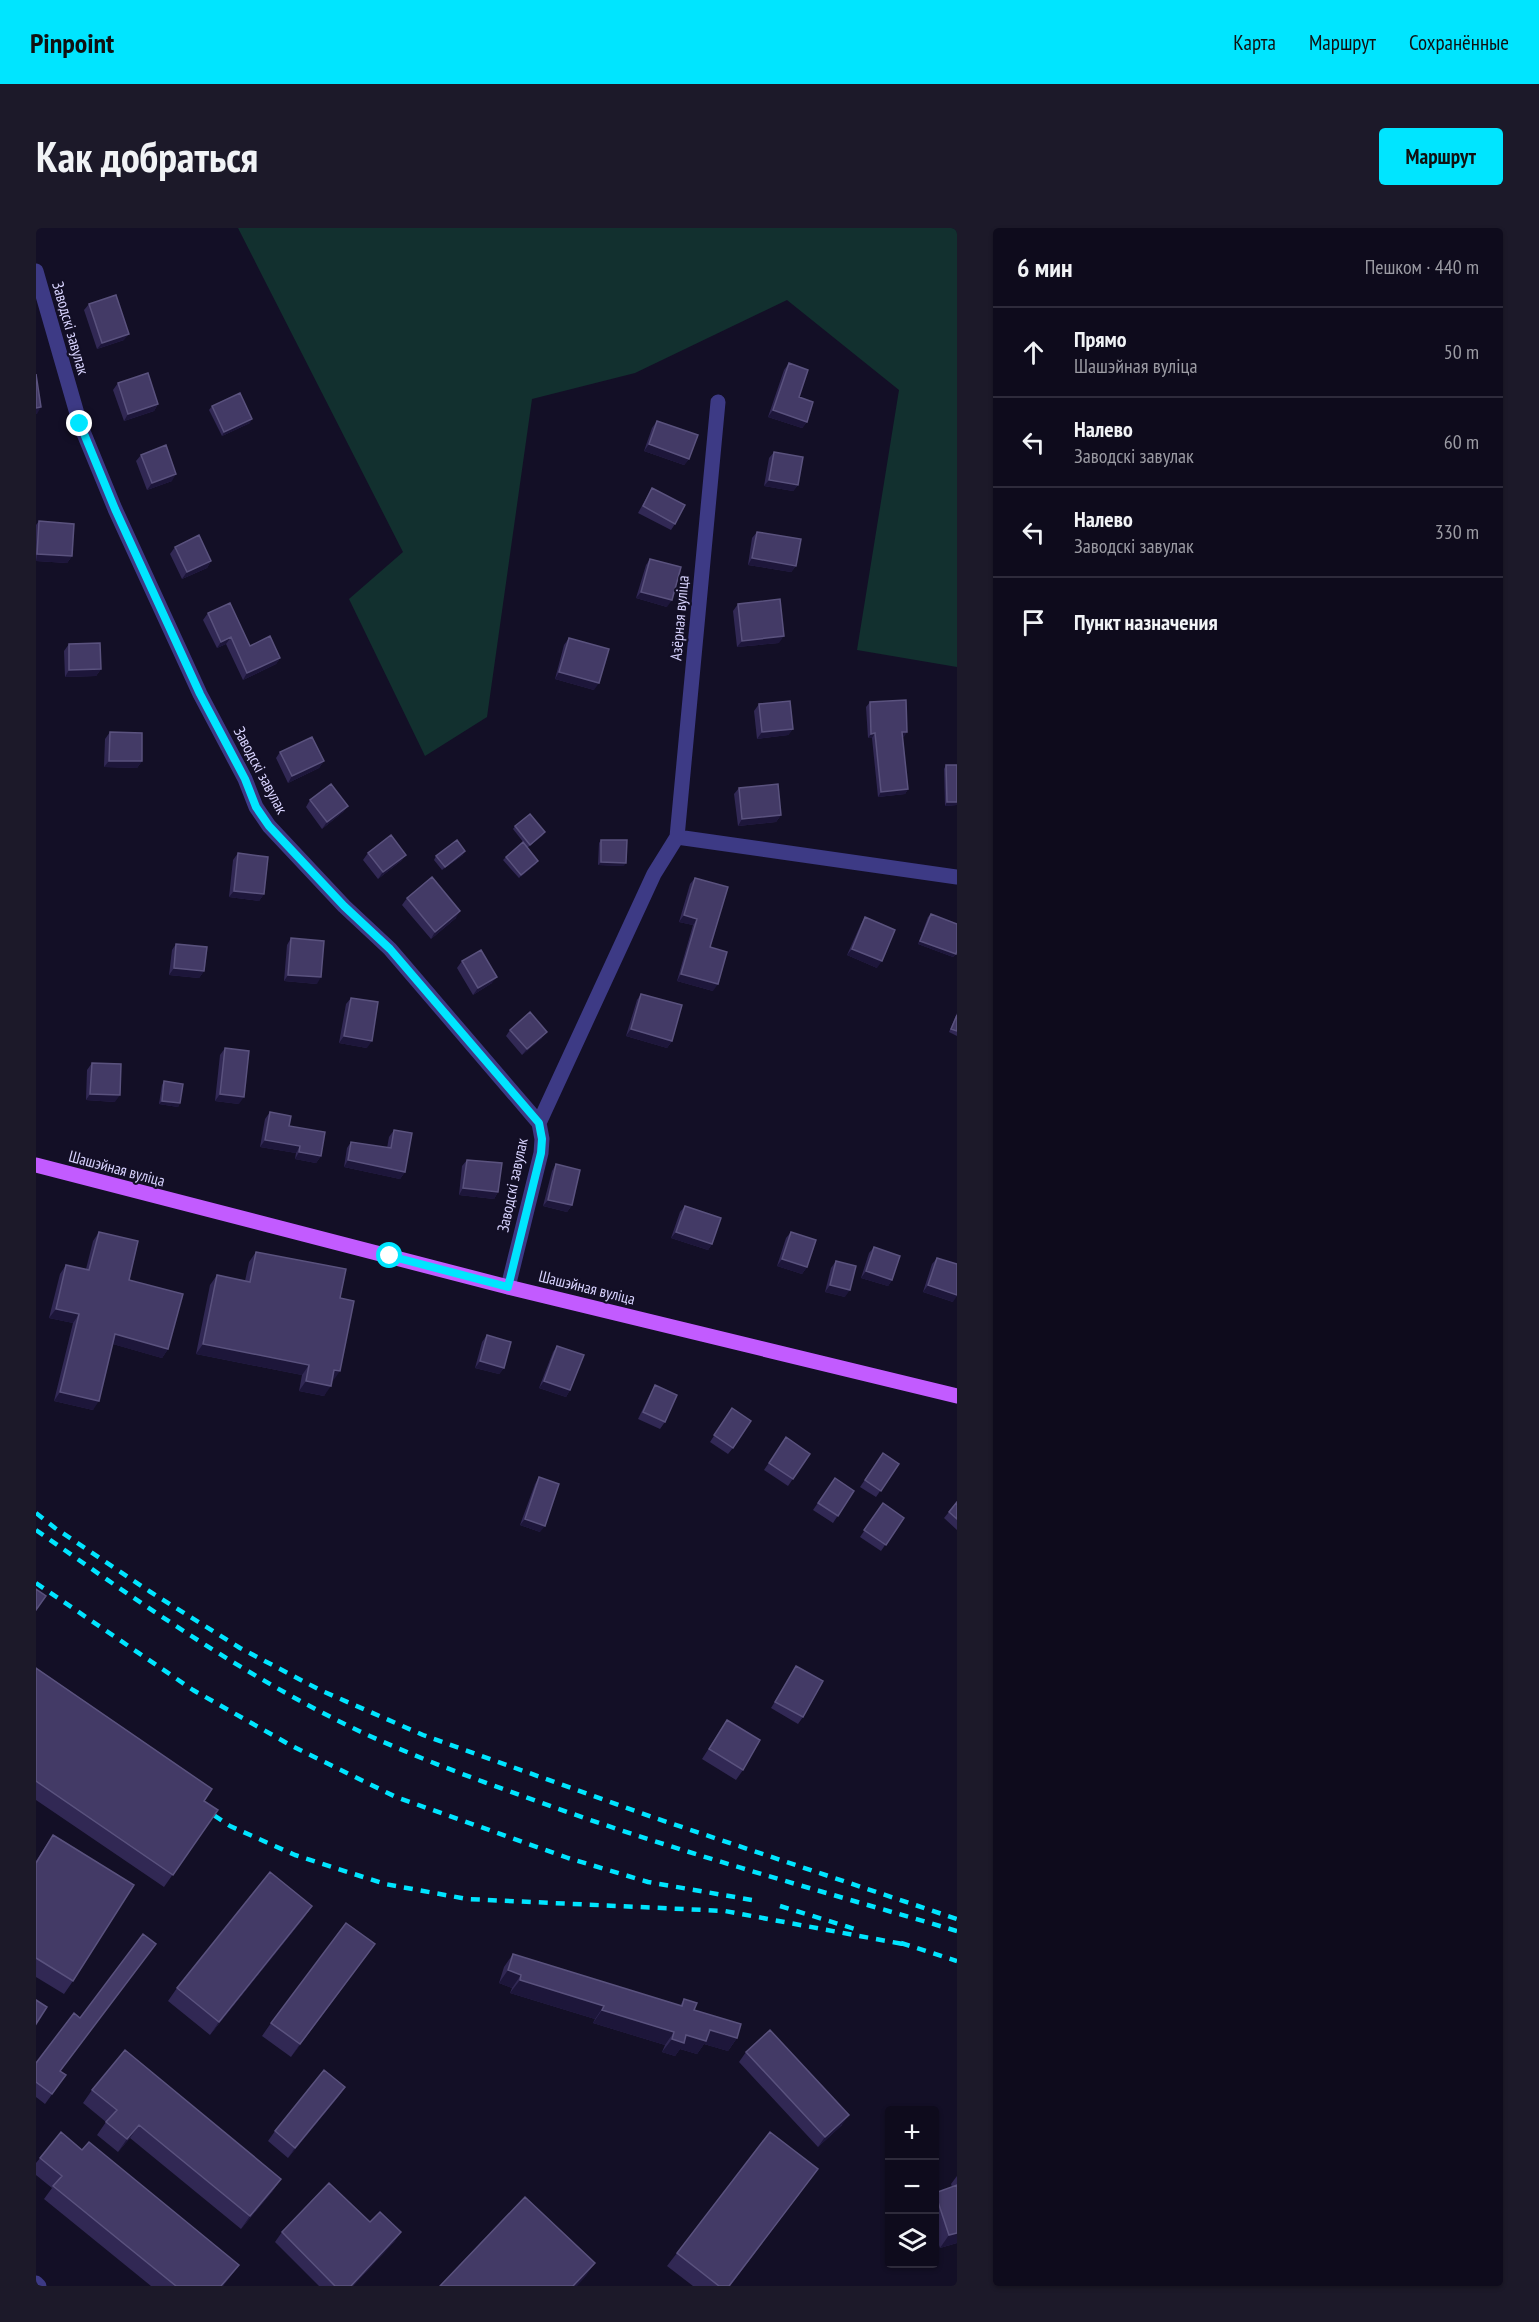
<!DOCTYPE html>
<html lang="ru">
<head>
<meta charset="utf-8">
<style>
	body { margin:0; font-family:"PT Sans Narrow",sans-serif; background:#1c1929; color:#f1f3f6 }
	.controls { position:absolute; right:18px; bottom:18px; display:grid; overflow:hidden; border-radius:6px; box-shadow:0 2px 4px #0004 }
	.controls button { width:54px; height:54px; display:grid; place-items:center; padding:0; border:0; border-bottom:2px solid #2e2b3b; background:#0e0b1c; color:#f1f3f6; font:30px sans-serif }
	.stop { position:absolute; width:18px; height:18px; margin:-14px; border:4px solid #00e5ff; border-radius:50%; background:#fff }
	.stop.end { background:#00e5ff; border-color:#fff; box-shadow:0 2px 6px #0008 }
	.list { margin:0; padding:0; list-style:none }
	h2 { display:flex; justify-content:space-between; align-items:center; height:78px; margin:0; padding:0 24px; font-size:26px }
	h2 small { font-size:20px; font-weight:400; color:#9b9ba3 }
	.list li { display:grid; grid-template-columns:39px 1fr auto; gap:18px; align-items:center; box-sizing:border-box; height:90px; padding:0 24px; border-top:2px solid #2e2b3b }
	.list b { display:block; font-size:22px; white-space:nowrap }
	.list p { margin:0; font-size:20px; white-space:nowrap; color:#9b9ba3 }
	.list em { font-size:20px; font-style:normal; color:#9b9ba3 }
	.icon { flex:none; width:33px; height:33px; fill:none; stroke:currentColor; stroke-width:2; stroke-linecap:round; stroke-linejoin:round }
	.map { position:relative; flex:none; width:921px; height:2058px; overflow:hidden; border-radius:6px }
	header { display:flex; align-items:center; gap:36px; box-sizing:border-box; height:84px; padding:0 30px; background:#00e5ff; color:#111 }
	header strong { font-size:28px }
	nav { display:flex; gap:33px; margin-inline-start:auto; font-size:21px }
	.intro { display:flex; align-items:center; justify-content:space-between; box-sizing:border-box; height:144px; padding:0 36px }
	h1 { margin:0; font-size:42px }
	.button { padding:15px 27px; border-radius:6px; background:#00e5ff; color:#111; font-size:21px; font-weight:700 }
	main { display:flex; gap:36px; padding:0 36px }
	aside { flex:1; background:#0e0b1c; border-radius:6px; box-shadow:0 2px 4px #0004 }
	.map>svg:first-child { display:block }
	.green { fill:#12302f }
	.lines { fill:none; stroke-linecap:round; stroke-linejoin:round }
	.minor { stroke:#3d3a85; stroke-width:15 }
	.major { stroke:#c25bff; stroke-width:15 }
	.rail { stroke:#00e5ff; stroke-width:4.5; stroke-dasharray:9 8; stroke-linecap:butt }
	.wall { fill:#312854 }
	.shaded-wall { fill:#1d163a }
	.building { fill:#433a66; stroke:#5a527e; stroke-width:1.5 }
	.route { stroke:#00e5ff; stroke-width:8 }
	.labels { text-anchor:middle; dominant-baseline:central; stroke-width:4.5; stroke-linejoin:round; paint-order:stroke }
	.street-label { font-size:16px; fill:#d9d4ff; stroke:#130f26 }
</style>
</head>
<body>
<header>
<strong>Pinpoint</strong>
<nav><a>Карта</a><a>Маршрут</a><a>Сохранённые</a></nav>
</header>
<div class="intro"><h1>Как добраться</h1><a class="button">Маршрут</a></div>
<main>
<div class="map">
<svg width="921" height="2058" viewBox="0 0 921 2058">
	<rect width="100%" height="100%" fill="#130f26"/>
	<!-- green -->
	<path class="green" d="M202 0H921V439L821 422 863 162 751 72 599 145 496 171 451 489 389 528 313 371 367 324Z"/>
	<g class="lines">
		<!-- minor -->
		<path class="minor" d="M0 43 44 196 79 281 164 466 209 551 220 579 233 598 308 678 354 721 503 895 506 911 505 925 472 1059
			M641 609 682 174
			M503 895 618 646 641 609 921 649
			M0 2055 3 2058"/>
		<!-- major -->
		<path class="major" d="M0 937 472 1059 921 1168"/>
		<!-- rail -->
		<path class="rail" d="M0 1285 19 1300 113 1363 204 1420 284 1462 387 1507 619 1590 921 1691
			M0 1302C104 1375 208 1448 323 1503 375 1527 430 1548 484 1567 627 1620 775 1660 921 1703
			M0 1355 157 1462 256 1518 360 1569 532 1630 612 1654 716 1672
			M164 1578 194 1598 259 1627 349 1656 431 1671 689 1683 872 1717
			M744 1678 819 1701
			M865 1715 921 1733"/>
	</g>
	<!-- wall -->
	<path class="wall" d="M53 76 88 112 61 121 48 82Z
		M753 135 771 194 766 200 732 189 748 142Z
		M82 155 122 176 118 183 88 193 77 162Z
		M176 178 214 195 186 208 173 182Z
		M621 193 653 231 648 237 608 223 616 200Z
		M738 224 762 257 757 263 728 258 733 230Z
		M105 227 136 253 111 262 100 233Z
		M616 260 639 296 635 302 602 285Z
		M3 293 36 328 31 335 0 333V297Z
		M721 304 760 338 755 344 712 337 716 310Z
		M139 319 175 333 171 340 146 351 134 326Z
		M614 331 631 379 600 370 610 337Z
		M702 376 743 415 701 419 697 383Z
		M172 385 214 418 244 430 240 436 207 452 190 416 181 420 167 392Z
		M533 410 558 462 519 451 528 417Z
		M33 416 65 441 60 448 29 449 28 423Z
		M834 474 868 509H866L872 561 869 566 842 569 836 510H832L830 479Z
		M723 476 757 501 752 507 721 511 718 483Z
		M74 504 106 533 101 540 68 539 69 511Z
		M244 524 288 533 283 540 252 555 240 530Z
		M910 537 921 577 909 578 908 541Z
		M703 560 745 587 740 594 702 598 698 566Z
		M274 572 312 578 307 584 286 601 270 579Z
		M479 598 509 604 506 608 491 620 500 636 483 650 467 632 470 629 488 615 477 601Z
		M565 612 588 638 562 637 563 615Z
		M202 625 228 666 223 673 193 669 197 632Z
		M332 625 370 627 365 633 342 651 327 632Z
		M427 627 406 642 398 632 400 628Z
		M659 650 674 719 677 763 641 753 657 697 643 694 654 656Z
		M371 670 420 690 395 711 366 677Z
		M895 686 920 726 917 729 882 716 892 689Z
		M829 689 841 740 811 727 825 696Z
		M255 710 281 756 248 753 251 717Z
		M140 716 168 743 163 750 133 747 136 722Z
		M426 733 456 755 437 767 421 740Z
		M605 766 636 813 631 820 590 808 601 772Z
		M315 770 331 820 303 815 310 776Z
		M921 785V808L913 804Z
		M474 802 506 810 486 827 470 808Z
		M189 820 203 876 179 873 184 827Z
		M56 835 79 874 50 872 51 842Z
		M128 853 144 875 142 879 123 876 126 857Z
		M234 884 253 898 285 928 280 935 259 931 260 925 224 919 229 891Z
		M358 902 369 944 364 951 308 939 311 920 315 914 351 920 353 909Z
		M431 932 462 964 458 971 423 967 426 938Z
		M520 936 536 977 531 984 507 978 516 943Z
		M649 978 676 1016 672 1022 635 1010 644 984Z
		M63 1004 93 1052 132 1121 126 1130 77 1116 57 1182 18 1173 37 1095 13 1090 24 1046 30 1037 50 1041 57 1013Z
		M755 1004 771 1039 766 1046 741 1038 750 1010Z
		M838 1019 856 1052 852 1058 825 1050 833 1025Z
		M220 1024 304 1070 297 1153H296L288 1168 263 1163 266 1147 160 1126 174 1057 181 1047 209 1053 213 1034Z
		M901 1030 917 1074 887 1064 896 1036Z
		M800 1033 809 1069 789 1064 795 1040Z
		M451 1107 468 1140 463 1146 439 1140 446 1114Z
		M521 1118 534 1162 530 1169 503 1160 517 1124Z
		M619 1157 629 1194 624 1201 602 1191 615 1164Z
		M696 1180 697 1220 692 1226 674 1214Z
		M750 1209 774 1226 752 1258 728 1242Z
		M847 1225 863 1236 840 1269 824 1259Z
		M503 1249 504 1304 484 1297 499 1256Z
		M799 1250 818 1263 797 1295 777 1282Z
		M921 1274V1302L908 1290Z
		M847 1275 868 1290 845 1323 824 1309Z
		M760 1438 767 1489 762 1496 735 1480Z
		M0 1440 168 1573 182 1582 128 1659 0 1572Z
		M691 1492 707 1542 700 1552 666 1531Z
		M17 1607 37 1753 28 1766 0 1749V1633Z
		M276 1678 267 1691 174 1807 132 1773 141 1760Z
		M339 1716 255 1829 226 1808 235 1795Z
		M477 1726 644 1778 648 1771 658 1782 701 1810 692 1823 668 1816 661 1826 644 1821 639 1828 626 1824 629 1817 557 1795 559 1791 474 1765 476 1760 463 1755 468 1739Z
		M710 1824 806 1897 782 1919 703 1834Z
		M0 1835 25 1844 30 1847 9 1876 0 1869Z
		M309 1859 302 1869 252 1930 232 1913 239 1903Z
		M56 1862 245 1951 236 1964 205 2001 94 1910 82 1924 61 1907 70 1894 47 1875Z
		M46 1922 203 2037 187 2058H115L8 1971 16 1960 0 1947V1935L4 1930Z
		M782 1941 694 2058H657L631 2038 641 2025Z
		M921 1948V2015L904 2020 898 2003V1966L916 1959 915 1956Z
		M334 1994 365 2004 358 2014 317 2058H283L239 2014 246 2004Z"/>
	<!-- shaded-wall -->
	<path class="shaded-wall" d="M93 106 88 112 61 121 66 115Z
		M122 176 118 183 88 193 92 186Z
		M5 179 1 186H0V180Z
		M737 182 771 194 766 200 732 189Z
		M216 191 214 195 186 208 188 204Z
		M613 216 653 231 648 237 608 223Z
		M140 246 136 253 111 262 116 255Z
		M733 252 762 257 757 263 728 258Z
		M1 326 36 328 31 335 0 333Z
		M716 330 760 338 755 344 712 337Z
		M175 333 171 340 146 351 151 344Z
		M605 364 636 372 631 379 600 370Z
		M748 408 743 415 701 419 706 413Z
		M195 409 190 416 181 420 185 414Z
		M244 430 240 436 207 452 211 445Z
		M65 441 60 448 29 449 33 442Z
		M523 444 563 455 558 462 519 451Z
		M757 501 752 507 721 511 726 504Z
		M866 504H871L868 509H862Z
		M839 505 836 510H832L835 506Z
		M73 533H106L101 540 68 539Z
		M288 533 283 540 252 555 256 548Z
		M872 561 869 566 842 569 845 564Z
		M911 574H921V577L909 578Z
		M312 578 307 584 286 601 291 594Z
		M745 587 740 594 702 598 706 591Z
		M509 604 506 608 491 620 494 617Z
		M429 623 427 627 406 642 409 639Z
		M370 627 365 633 342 651 347 644Z
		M502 633 500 636 483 650 485 647Z
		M565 634 590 635 588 638 562 637Z
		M198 663 228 666 223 673 193 669Z
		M424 683 420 690 395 711 399 704Z
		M648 687 661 691 657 697 643 694Z
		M884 713 920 726 917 729 882 716Z
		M816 721 846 733 841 740 811 727Z
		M138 740 168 743 163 750 133 747Z
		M645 746 682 756 677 763 641 753Z
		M252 747 285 749 281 756 248 753Z
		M461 749 456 755 437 767 442 760Z
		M595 801 636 813 631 820 590 808Z
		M511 804 506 810 486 827 491 821Z
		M308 808 336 813 331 820 303 815Z
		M54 866 84 867 79 874 50 872Z
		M184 866 208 869 203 876 179 873Z
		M126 873 144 875 142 879 123 876Z
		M229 912 264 918 260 925 224 919Z
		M263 924 285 928 280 935 259 931Z
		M312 932 369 944 364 951 308 939Z
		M427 960 462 964 458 971 423 967Z
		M512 972 536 977 531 984 507 978Z
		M640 1004 676 1016 672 1022 635 1010Z
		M746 1031 771 1039 766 1046 741 1038Z
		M830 1043 856 1052 852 1058 825 1050Z
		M794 1057 814 1062 809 1069 789 1064Z
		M892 1057 921 1067V1068L917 1074 887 1064Z
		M20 1081 43 1086 37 1095 13 1090Z
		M79 1106 132 1121 126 1130 73 1115Z
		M167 1116 273 1137 266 1147 160 1126Z
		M444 1133 468 1140 463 1146 439 1140Z
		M298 1142 304 1143 297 1153 291 1152Z
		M270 1153 295 1158 288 1168 263 1163Z
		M508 1153 534 1162 530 1169 503 1160Z
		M24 1164 63 1173 57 1182 18 1173Z
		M489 1291 509 1298 504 1304 484 1297Z
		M276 1678 267 1691 174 1807 183 1794Z
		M339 1716 330 1729 255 1829 264 1816Z
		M472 1742 485 1747 476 1760 463 1755Z
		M484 1752 568 1778 559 1791 474 1765Z
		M566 1782 638 1804 629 1817 557 1795Z
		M674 1802 701 1810 692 1823 668 1816 661 1826 644 1821 639 1828 626 1824 636 1811Z
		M309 1859 302 1869 252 1930 259 1920Z
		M813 1887 806 1897 782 1919 789 1909Z
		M103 1897 94 1910 82 1924 91 1911Z
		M782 1941 694 2058H693Z
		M245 1951 236 1964 205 2001 214 1988Z
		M365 2004 358 2014 317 2058H315Z
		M921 2005V2015L904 2020 913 2007Z
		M559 2035 550 2048 541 2058H537Z
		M203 2037 187 2058H185Z"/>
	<!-- building -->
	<path class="building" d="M80 67 93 106 66 115 53 76Z
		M753 135 772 142 763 169 777 174 771 194 737 182Z
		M112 145 122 176 92 186 82 155Z
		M0 146 5 179 0 180Z
		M204 165 216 191 188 204 176 178Z
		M621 193 662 207 653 231 613 216Z
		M130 217 140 246 116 255 105 227Z
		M738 224 767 229 762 257 733 252Z
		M616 260 649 277 639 296 607 278Z
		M3 293 38 296 36 328 1 326Z
		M721 304 765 311 760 338 716 330Z
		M163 307 175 333 151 344 139 319Z
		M614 331 645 339 636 372 605 364Z
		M744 371 748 408 706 413 702 376Z
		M194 375 214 418 234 408 244 430 211 445 195 409 185 414 172 385Z
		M533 410 573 421 563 455 523 444Z
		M64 415 65 441 33 442V416Z
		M870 472 871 504H866L872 561 845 564 839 505 835 506 834 474Z
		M754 473 757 501 726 504 723 476Z
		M74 504 106 505V533H73Z
		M276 509 288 533 256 548 244 524Z
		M910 537H921V574H911Z
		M295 556 312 578 291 594 274 572Z
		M742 556 745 587 706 591 703 560Z
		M494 586 509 604 494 617 479 598Z
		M355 607 370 627 347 644 332 625Z
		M421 612 429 623 409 639 400 628Z
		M565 612H591L590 635 565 634Z
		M487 614 502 633 485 647 470 629Z
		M202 625 232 629 228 666 198 663Z
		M396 649 424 683 399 704 371 670Z
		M659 650 692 659 674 719 691 724 682 756 645 746 661 691 648 687Z
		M895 686 921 696V722L920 726 884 713Z
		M829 689 859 702 846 733 816 721Z
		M255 710 288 713 285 749 252 747Z
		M140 716 171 719 168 743 138 740Z
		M445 722 461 749 442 760 426 733Z
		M605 766 646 777 636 813 595 801Z
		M315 770 342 774 336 813 308 808Z
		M494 784 511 804 491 821 474 802Z
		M921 787V803L915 801Z
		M189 820 213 823 208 869 184 866Z
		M56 835 85 836 84 867 54 866Z
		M128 853 147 856 144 875 126 873Z
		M234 884 255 888 253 898 289 904 285 928 263 924 264 918 229 912Z
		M358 902 376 905 369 944 312 932 315 914 355 920Z
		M431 932 466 935 462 964 427 960Z
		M520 936 544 942 536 977 512 972Z
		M649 978 685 990 676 1016 640 1004Z
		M63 1004 102 1013 93 1052 147 1066 132 1121 79 1106 63 1173 24 1164 43 1086 20 1081 30 1037 53 1042Z
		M755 1004 780 1012 771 1039 746 1031Z
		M838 1019 864 1028 856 1052 830 1043Z
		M220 1024 310 1041 304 1070 318 1073 304 1143 298 1142 295 1158 270 1153 273 1137 167 1116 181 1047 214 1054Z
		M901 1030 921 1036V1067L892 1057Z
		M800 1033 820 1038 814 1062 794 1057Z
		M451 1107 475 1114 468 1140 444 1133Z
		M521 1118 548 1127 534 1162 508 1153Z
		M619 1157 641 1167 629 1194 607 1184Z
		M696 1180 715 1193 697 1220 678 1207Z
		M750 1209 774 1226 757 1251 733 1235Z
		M847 1225 863 1236 845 1263 829 1252Z
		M503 1249 523 1256 509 1298 489 1291Z
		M799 1250 818 1263 802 1288 782 1275Z
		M921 1274V1291L913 1284Z
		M847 1275 868 1290 850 1317 828 1302Z
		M0 1361 10 1368 0 1382Z
		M760 1438 787 1453 767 1489 739 1474Z
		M0 1440 176 1561 168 1573 182 1582 137 1647 0 1553Z
		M691 1492 724 1512 707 1542 673 1521Z
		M17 1607 98 1657 37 1753 0 1730V1635Z
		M234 1644 276 1678 183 1794 141 1760Z
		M310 1695 339 1716 264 1816 235 1795Z
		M107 1706 120 1716 24 1843 30 1847 16 1866 0 1854V1835L38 1785 44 1790Z
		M477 1726 646 1778 648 1771 661 1775 658 1782 705 1796 701 1810 674 1802 670 1813 650 1807 648 1815 636 1811 638 1804 566 1782 568 1778 484 1752 485 1747 472 1742Z
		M0 1772 11 1779 0 1796Z
		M734 1802 813 1887 789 1909 710 1824Z
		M89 1822 245 1951 214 1988 103 1897 91 1911 70 1894 81 1882 56 1862Z
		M288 1842 309 1859 259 1920 239 1903Z
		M25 1904 46 1922 53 1914 203 2037 185 2058H140L17 1958 26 1948 4 1930Z
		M734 1904 782 1941 693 2058H683L641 2025Z
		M293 1955 334 1994 344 1984 365 2004 315 2058H299L246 2004Z
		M921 1957V2005L913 2007 899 1965Z
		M489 1969 559 2035 537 2058H404Z"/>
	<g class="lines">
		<!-- route -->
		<path class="route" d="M44 196 79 281 164 466 209 551 220 579 233 598 308 678 354 721 503 895 506 911 505 925 472 1059 354 1028"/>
	</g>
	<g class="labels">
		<!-- street labels -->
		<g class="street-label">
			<text transform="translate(35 100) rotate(74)">Заводскі завулак</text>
			<text transform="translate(643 390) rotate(-85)">Азёрная вуліца</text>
			<text transform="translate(225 542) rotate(62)">Заводскі завулак</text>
			<text transform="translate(81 940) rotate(15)">Шашэйная вуліца</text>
			<text transform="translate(476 957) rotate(-78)">Заводскі завулак</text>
			<text transform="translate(551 1059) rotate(14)">Шашэйная вуліца</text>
		</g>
	</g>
</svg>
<div class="controls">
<button>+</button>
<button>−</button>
<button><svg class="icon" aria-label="layers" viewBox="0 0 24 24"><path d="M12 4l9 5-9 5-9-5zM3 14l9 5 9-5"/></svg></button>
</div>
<div class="stop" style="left:354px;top:1028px"></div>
<div class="stop end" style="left:44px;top:196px"></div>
</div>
<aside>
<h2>6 мин<small>Пешком · 440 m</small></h2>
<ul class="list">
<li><svg class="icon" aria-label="ahead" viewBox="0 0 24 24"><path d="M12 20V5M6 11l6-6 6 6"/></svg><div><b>Прямо</b><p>Шашэйная вуліца</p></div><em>50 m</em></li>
<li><svg class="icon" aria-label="left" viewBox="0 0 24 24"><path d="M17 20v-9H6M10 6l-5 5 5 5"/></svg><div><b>Налево</b><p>Заводскі завулак</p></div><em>60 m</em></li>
<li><svg class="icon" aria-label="left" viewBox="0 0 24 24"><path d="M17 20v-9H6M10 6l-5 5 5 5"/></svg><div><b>Налево</b><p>Заводскі завулак</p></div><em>330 m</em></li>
<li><svg class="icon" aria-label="arrive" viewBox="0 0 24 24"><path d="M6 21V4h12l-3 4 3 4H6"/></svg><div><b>Пункт назначения</b></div></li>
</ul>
</aside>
</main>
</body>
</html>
